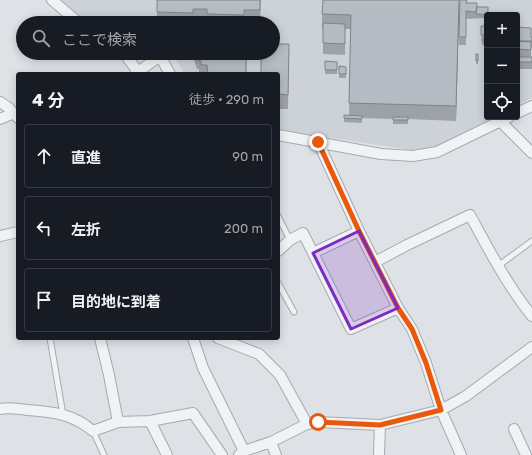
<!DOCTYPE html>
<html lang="ja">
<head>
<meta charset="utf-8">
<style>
	body { margin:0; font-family:Rubik,"Noto Sans JP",sans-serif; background:#20242c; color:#f1f3f6 }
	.controls { position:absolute; right:12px; top:12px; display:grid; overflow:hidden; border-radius:4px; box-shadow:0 2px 10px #0003 }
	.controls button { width:36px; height:36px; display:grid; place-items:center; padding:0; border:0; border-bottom:1px solid #363941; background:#171b24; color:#f1f3f6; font:20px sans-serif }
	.stop { position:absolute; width:12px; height:12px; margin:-9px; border:3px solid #ea580c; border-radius:50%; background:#fff }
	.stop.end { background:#ea580c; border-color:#fff; box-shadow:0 1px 4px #0008 }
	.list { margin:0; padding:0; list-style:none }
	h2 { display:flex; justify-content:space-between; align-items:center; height:52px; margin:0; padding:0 16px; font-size:17px }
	h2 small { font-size:13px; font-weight:400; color:#9ea1a6 }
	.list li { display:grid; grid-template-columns:26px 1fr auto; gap:12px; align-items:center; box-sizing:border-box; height:64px; margin:0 8px 8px; padding:0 8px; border:1px solid #363941; border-radius:4px }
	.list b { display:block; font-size:15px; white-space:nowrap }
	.list em { font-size:13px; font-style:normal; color:#9ea1a6 }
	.icon { flex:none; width:22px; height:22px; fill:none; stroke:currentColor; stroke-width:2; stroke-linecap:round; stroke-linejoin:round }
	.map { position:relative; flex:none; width:532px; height:455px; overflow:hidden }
	.search { position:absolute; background:#171b24; box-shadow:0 2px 10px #0003; left:16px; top:16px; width:264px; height:44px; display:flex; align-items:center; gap:10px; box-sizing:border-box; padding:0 14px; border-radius:22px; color:#9ea1a6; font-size:15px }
	.panel { position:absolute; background:#171b24; box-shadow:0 2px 10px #0003; left:16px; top:72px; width:264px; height:268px; border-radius:4px }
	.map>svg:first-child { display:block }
	.built { fill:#ccd2d8 }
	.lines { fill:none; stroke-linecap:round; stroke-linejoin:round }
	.lane-casing { stroke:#a4aab0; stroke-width:7 }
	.street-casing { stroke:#a4aab0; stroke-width:12 }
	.lane { stroke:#f0f3f5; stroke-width:5 }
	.street { stroke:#f0f3f5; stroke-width:10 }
	.wall { fill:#9da2a8 }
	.shaded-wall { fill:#7f8488 }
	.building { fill:#b6bcc3; stroke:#7f8488 }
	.route { stroke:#ea580c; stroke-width:5 }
	.marked { fill:#7b2cbf; fill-opacity:0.2; stroke:#7b2cbf; stroke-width:3; stroke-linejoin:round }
</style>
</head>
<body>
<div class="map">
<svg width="532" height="455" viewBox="0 0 532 455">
	<rect width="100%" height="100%" fill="#dee2e6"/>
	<!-- built -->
	<path class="built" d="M54 0H532V98L517 105V15H487V117H494L435 147 412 150 278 130V74H184L173 53H273V23H85L68 12Z"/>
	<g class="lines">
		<!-- lane casing -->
		<g class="lane-casing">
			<path id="lane" d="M278 216 290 240
				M498 266 532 241
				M278 283 294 312
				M50 338 63 415
				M93 431 104 455"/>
		</g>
		<!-- street casing -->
		<g class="street-casing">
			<path id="street" d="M52 0 79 23
				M124 53 138 72
				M135 74 160 56 170 74
				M0 102 9 108 18 118
				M517 113 532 106
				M0 119 14 113
				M500 121 532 153
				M278 135 381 154 413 156 437 152 509 117
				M318 142 359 231 398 308 412 329 426 363 441 410 461 455
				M0 236 18 232
				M278 251 290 240 303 233 351 329 398 308
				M313 253 359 231
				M375 262 407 245 470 215C489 250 507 285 532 316
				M100 338 109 375 118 422
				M193 338 203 368 244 451
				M218 338 259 354 280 375 307 424
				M0 409C9 407 19 409 28 410 54 412 73 414 93 431L118 422 150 421 193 413 222 455
				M150 421 167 455
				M514 429 526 455
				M271 442 276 455
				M239 455 244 451 271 442 307 424 319 422 380 425 441 410 466 396 532 347
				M379 455 380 425"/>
		</g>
		<!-- lane -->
		<use href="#lane" class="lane"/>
		<!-- street -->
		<use href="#street" class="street"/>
	</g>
	<!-- wall -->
	<path class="wall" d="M157 0H261L260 23H157Z
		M460 0 477 7 487 15V18L466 19V45H459Z
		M459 12 456 121 408 119V124H393V119L362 118V123L344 122V115L349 116 351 29H345V55L323 54V29H322V14Z
		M481 26H487V45H482Z
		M517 27 531 37H532V48H531V57H532V69H517Z
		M289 44 288 109H278V74Z
		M191 53H247L246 74H201V72H199V69H197L193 57H191Z
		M476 54H478V64H476Z
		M325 61 337 62V74H325Z
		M339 66 346 67V78H339Z"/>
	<!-- shaded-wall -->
	<path class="shaded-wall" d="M459 0V12L456 121V106Z"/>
	<!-- building -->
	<path class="building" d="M157 0H260V10H244V15L207 14V9H193V13L157 12Z
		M323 0H459L456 106 349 103 351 15 322 14Z
		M460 0H467L466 3H477L476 12 466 11V37H459Z
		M477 7H488V15L476 14Z
		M323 23 345 24V44L323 43Z
		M481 26H487V35H481Z
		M517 27 531 28V37H532V41H517Z
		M482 39H487V41H482Z
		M517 41 531 42V50L517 49Z
		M273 44H289L288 95 278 94V74H261V53H273Z
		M195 53H246V74H208L207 65H201V61H199V58H197Z
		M476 54H478V61H476Z
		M517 57H532V62H517Z
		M325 61 337 62V70H325Z
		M339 66 346 67V74H339Z
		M344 115 362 116V119L344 118Z
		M393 117H408V120H393Z"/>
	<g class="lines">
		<!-- route -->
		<path class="route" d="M318 142 359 231 398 308 412 329 426 363 441 410 380 425 318 422"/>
	</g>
	<!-- marked area -->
	<path class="marked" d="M359 231 398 308 351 329 313 253Z"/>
</svg>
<div class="controls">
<button>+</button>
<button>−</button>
<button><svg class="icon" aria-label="locate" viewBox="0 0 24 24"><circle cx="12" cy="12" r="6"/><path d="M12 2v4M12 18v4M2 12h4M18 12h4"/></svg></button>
</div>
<div class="stop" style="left:318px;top:422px"></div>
<div class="stop end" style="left:318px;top:142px"></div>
<div class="search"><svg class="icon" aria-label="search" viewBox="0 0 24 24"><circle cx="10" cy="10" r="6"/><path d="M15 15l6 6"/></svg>ここで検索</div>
<section class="panel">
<h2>4 分<small>徒歩 · 290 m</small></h2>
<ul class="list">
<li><svg class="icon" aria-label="ahead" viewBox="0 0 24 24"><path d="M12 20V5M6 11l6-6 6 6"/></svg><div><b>直進</b></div><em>90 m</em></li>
<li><svg class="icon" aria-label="left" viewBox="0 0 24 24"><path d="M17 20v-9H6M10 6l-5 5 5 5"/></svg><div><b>左折</b></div><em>200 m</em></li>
<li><svg class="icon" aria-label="arrive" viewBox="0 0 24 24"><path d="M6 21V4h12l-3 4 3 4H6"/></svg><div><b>目的地に到着</b></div></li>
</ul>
</section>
</div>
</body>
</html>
